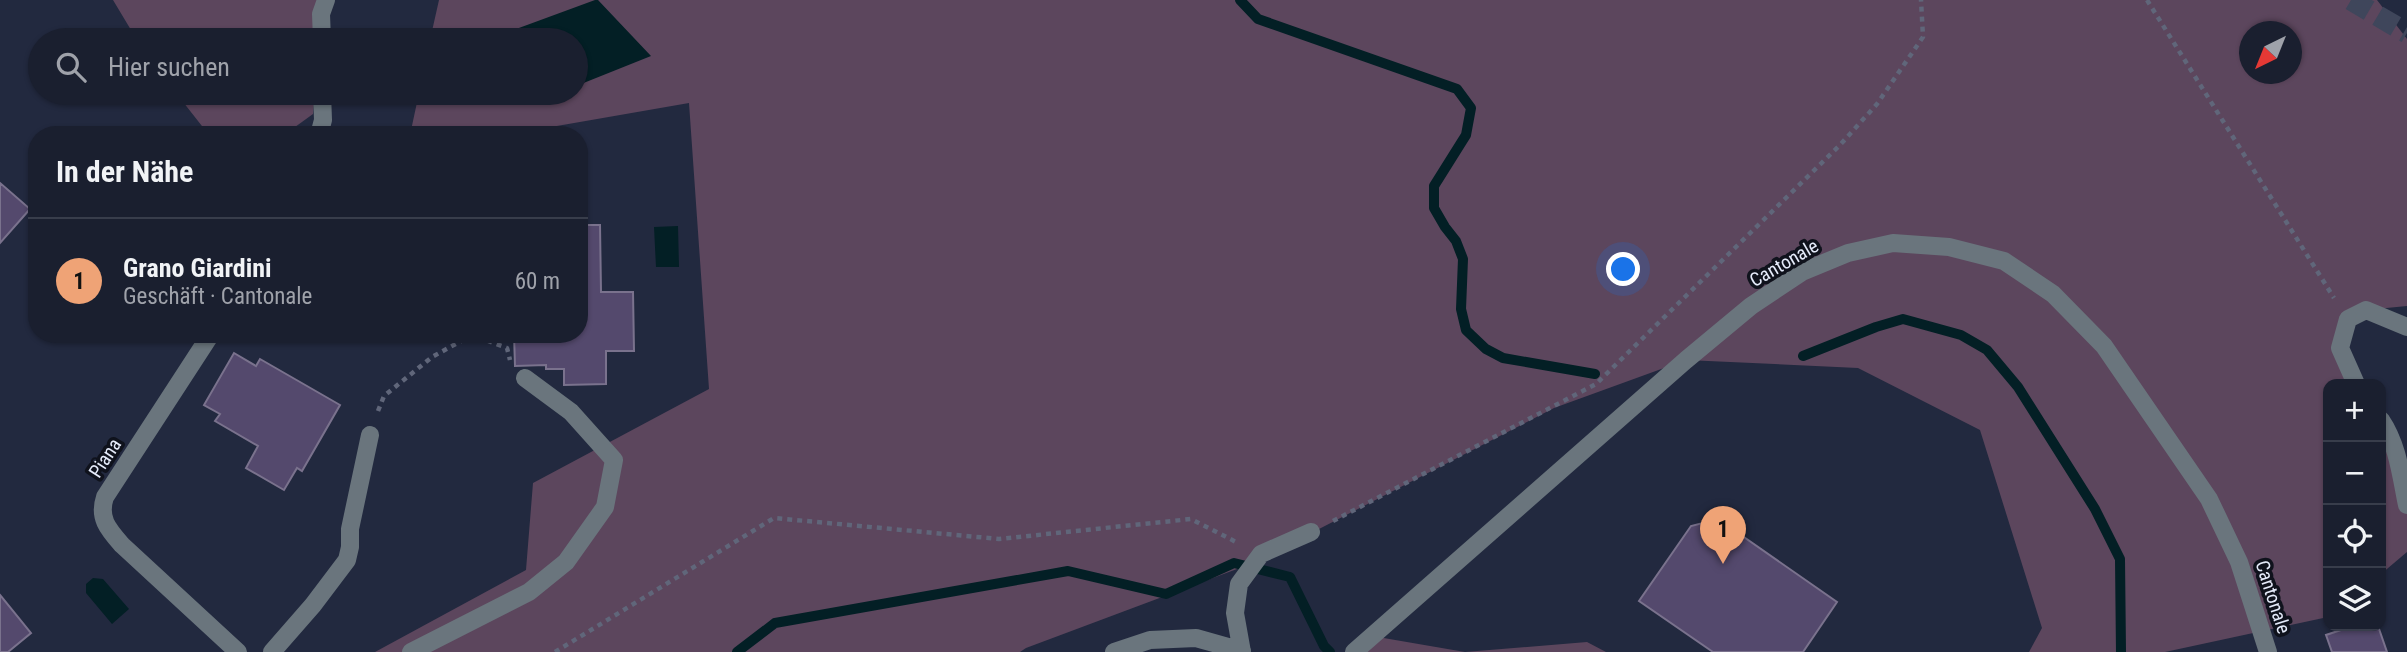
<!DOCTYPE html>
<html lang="de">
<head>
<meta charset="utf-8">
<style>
	body { margin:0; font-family:"Roboto Condensed",sans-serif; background:#272c3b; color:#f1f3f6 }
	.controls { position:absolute; right:21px; bottom:21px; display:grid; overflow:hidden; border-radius:14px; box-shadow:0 2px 5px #0004 }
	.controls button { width:63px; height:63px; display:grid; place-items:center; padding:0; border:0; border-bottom:2px solid #383d4b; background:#1a1f2f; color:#f1f3f6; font:35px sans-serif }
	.compass { position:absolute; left:2239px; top:21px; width:63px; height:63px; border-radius:50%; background:#1a1f2f; box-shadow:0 2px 5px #0004; rotate:223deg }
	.you { position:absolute; left:1624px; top:270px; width:24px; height:24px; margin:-18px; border:5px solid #fff; border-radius:50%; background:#1a73e8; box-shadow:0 0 0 10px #1a73e833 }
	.badge { display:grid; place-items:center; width:46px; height:46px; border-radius:50%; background:#efa376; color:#111; font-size:23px; font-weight:700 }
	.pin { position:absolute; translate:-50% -58px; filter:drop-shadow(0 2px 4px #0008) }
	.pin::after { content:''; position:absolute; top:37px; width:24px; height:21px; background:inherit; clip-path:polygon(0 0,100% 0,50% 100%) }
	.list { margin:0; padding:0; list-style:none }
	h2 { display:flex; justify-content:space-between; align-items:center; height:91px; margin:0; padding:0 28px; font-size:30px }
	h2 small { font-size:23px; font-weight:400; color:#9fa2aa }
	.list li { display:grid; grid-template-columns:46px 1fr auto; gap:21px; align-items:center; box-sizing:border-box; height:126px; padding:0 28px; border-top:2px solid #383d4b }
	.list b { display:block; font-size:26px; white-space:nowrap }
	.list p { margin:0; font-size:23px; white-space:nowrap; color:#9fa2aa }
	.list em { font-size:23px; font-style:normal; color:#9fa2aa }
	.icon { flex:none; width:38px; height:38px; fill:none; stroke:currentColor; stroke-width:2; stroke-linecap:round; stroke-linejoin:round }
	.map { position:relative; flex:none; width:2407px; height:652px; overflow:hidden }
	.search { position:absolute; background:#1a1f2f; box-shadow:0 2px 5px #0004; left:28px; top:28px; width:560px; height:77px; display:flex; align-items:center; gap:18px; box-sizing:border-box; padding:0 24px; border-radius:38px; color:#9fa2aa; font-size:26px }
	.panel { position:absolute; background:#1a1f2f; box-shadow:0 2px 5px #0004; left:28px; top:126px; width:560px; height:217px; border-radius:28px }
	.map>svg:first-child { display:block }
	.green { fill:#5c465d; fill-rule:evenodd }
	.water { fill:#031f25 }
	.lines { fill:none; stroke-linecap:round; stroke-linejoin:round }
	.stream { stroke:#031f25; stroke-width:10 }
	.building { fill:#54496d; stroke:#7a728d; stroke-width:2 }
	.highway-tunnel { stroke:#3f465b; stroke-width:21; stroke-dasharray:21 10; stroke-linecap:butt }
	.path { stroke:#60667a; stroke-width:4.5; stroke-dasharray:5 5; stroke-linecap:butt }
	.minor { stroke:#6a757d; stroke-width:18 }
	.labels { text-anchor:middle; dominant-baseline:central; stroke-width:7; stroke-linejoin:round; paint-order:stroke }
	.street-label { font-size:19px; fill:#e5ebfa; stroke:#0f121c }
</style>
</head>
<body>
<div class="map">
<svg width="2407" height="652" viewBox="0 0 2407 652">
	<rect width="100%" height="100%" fill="#22293f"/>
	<!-- green -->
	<path class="green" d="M113 0H328L320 40H137Z
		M439 0H2377L2407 39V306L2366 310 2348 319 2340 348 2356 384H2328V617L2165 652H2029L2042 628 1980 430 1858 368 1686 360 1554 408 1253 563 1026 648 1020 652H375L526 570 533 483 709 389 689 103 505 135H410L419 93H576V40H430ZM2250 32H2292V74H2250Z
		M176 93H315L313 114 284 135H209Z
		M2381 420 2407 505V552L2381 574Z
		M1372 636 1465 652 1587 642 1606 652H1354Z"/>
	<!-- water -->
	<path class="water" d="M595 0H598L651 56 576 86V40H498L500 35Z
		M678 226 679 267H656L654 227Z
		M93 578 103 579 129 609 112 624 86 593V584Z"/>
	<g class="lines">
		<!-- stream -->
		<path class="stream" d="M1240 0 1258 19 1457 89 1471 108 1466 135 1434 186V208L1445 227 1456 241 1463 259 1461 309 1466 330 1486 349 1503 358 1595 374
			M1803 356 1876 327 1903 319 1961 335 1987 350 2018 387 2095 509 2120 559 2121 652
			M737 652 775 623 1068 571 1166 594 1234 563 1290 577 1324 646 1330 652"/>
	</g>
	<!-- building -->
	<path class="building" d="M0 183 30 209 0 243Z
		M579 225H600L601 292H633L634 351H606V384L564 385V369H546V365L515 366 514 334H579Z
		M234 353 256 366 260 359 340 405 302 471 297 468 284 490 246 468 258 446 215 421 220 414 204 405Z
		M1718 519 1837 602 1803 652H1713L1639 601 1691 526Z
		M0 595 31 633 8 652H0Z
		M2353 626H2378L2387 652H2332L2326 635Z"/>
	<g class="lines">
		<!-- highway-tunnel -->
		<path class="highway-tunnel" d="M2351 0 2407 33"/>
		<!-- path -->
		<path class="path" d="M2147 0 2334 298
			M378 411 384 396 432 357 472 335 507 348 510 360
			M1333 521 1596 384 1840 145 1877 104 1923 37 1921 0
			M555 652 774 518 999 539 1191 519 1238 543"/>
		<!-- minor -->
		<path class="minor" d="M322 40 321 14 326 0
			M319 135 323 120 322 93
			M211 334 105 497C98 518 108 529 122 545L238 652
			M2356 384 2340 348 2348 319 2366 310 2407 327
			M2381 420C2398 445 2401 476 2407 505
			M272 652 313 605 347 560 350 547V529L370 435
			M411 652 529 592 566 562 605 507 614 460 571 412 525 378
			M1114 652 1150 640 1196 638 1242 651
			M1242 652 1235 613 1239 584 1261 554 1311 532
			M1354 652 1686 360 1751 306 1802 272 1848 253 1893 243 1949 247 2004 261 2053 294 2104 346 2209 499 2239 562 2268 652"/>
	</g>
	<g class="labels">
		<!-- street labels -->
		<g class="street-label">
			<text transform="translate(1784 263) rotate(-30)">Cantonale</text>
			<text transform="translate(105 458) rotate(-57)">Piana</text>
			<text transform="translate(2273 597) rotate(72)">Cantonale</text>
		</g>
	</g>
</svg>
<div class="controls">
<button>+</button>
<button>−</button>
<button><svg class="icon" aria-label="locate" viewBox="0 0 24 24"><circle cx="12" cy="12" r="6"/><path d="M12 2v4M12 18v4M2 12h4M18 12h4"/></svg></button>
<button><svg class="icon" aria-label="layers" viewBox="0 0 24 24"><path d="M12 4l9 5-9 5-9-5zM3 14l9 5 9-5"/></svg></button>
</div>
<svg class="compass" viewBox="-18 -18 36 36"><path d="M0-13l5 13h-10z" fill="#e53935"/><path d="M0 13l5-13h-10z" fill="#9fa2aa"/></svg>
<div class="you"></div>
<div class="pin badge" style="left:1723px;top:564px">1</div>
<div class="search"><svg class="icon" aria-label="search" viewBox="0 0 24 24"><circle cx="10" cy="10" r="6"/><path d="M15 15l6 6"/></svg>Hier suchen</div>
<section class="panel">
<h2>In der Nähe<small></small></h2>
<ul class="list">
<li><span class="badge">1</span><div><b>Grano Giardini</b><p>Geschäft · Cantonale</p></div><em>60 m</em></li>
</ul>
</section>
</div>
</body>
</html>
